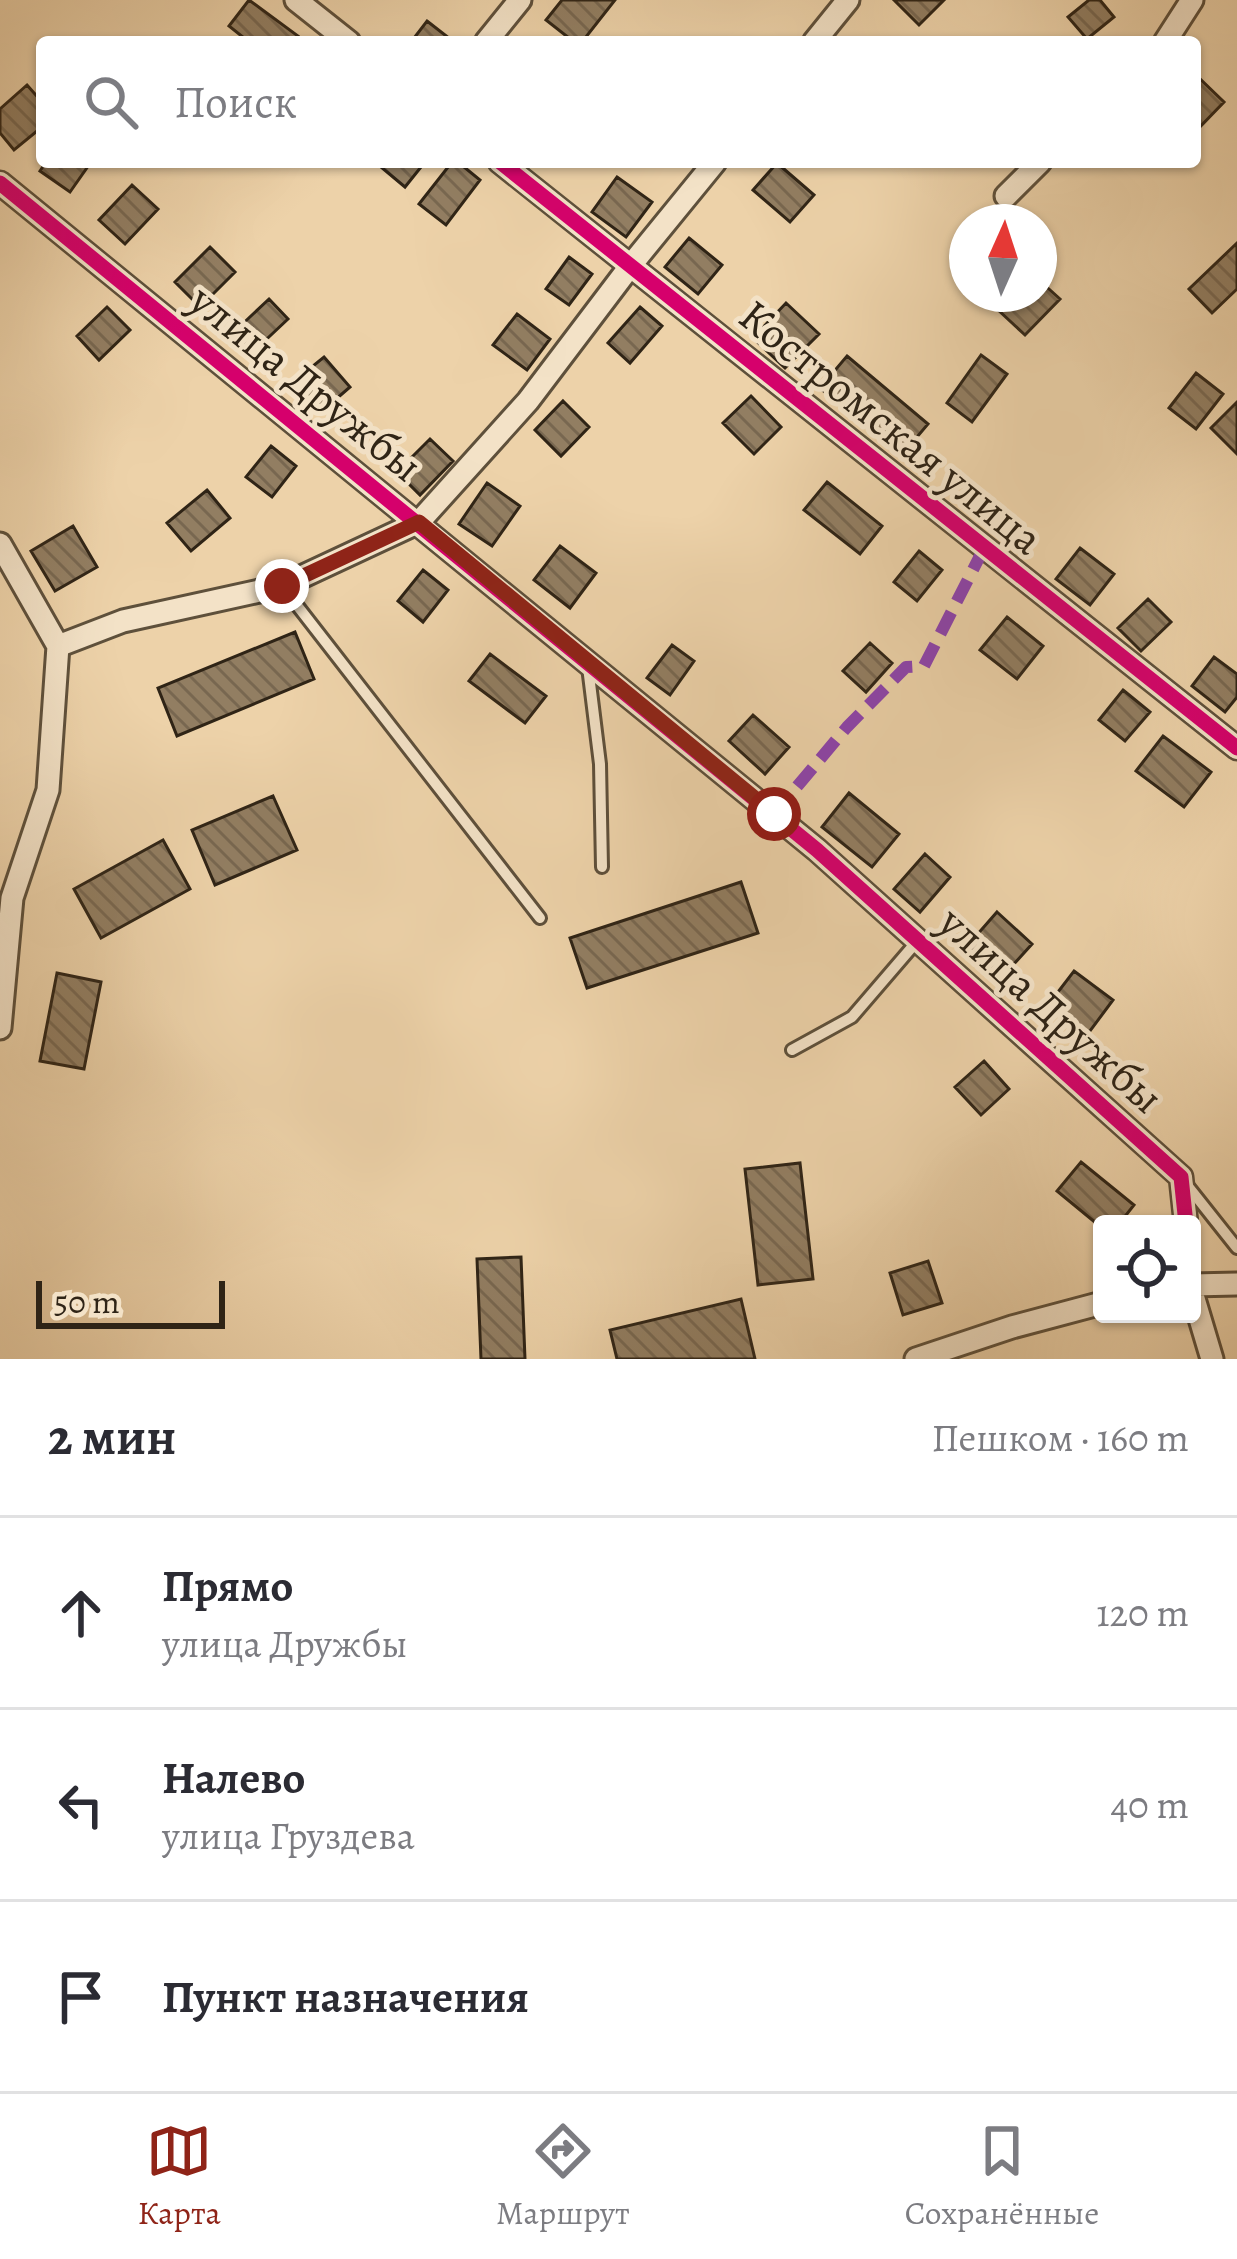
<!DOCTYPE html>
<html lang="ru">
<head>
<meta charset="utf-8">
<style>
	body { margin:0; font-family:Alegreya,serif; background:#f7f7f7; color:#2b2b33 }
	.controls { position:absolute; right:36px; bottom:36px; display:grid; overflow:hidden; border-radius:12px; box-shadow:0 3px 9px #0004 }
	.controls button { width:108px; height:108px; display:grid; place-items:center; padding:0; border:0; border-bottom:3px solid #e1e1e2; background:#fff; color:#2b2b33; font:60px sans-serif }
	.compass { position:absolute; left:949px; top:204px; width:108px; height:108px; border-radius:50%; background:#fff; box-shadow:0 3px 9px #0004; rotate:3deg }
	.scale { position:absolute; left:36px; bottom:30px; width:189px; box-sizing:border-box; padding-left:12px; border:6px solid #2f2416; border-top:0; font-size:33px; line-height:42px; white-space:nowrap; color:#2f2416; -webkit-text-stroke:9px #f3e2c7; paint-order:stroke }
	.stop { position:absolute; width:36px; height:36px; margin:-27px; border:9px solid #8f2418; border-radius:50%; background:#fff }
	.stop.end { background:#8f2418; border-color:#fff; box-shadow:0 3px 12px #0008 }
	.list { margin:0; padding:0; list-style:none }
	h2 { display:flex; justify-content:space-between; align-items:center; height:156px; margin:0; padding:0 48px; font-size:51px }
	h2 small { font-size:39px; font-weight:400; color:#7c7c81 }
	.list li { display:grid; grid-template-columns:78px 1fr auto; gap:36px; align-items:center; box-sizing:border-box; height:192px; padding:0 48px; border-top:3px solid #e1e1e2 }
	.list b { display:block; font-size:45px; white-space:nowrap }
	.list p { margin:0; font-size:39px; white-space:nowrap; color:#7c7c81 }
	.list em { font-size:39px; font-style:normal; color:#7c7c81 }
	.icon { flex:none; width:66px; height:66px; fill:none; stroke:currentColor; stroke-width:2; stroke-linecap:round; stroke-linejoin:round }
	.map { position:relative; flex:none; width:1237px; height:1359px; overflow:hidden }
	.search { position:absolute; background:#fff; box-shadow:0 3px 9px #0004; left:36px; right:36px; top:36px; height:132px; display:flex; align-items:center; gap:30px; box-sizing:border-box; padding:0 42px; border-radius:12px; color:#7c7c81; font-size:45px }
	.sheet { height:732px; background:#fff }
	nav { display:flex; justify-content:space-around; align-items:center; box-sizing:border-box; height:168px; border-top:3px solid #e1e1e2; background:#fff; font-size:33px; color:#7c7c81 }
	nav a { display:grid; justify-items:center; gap:6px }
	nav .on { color:#8f2418 }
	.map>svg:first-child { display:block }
	.building { fill:url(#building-back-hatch); stroke:#2f2416; stroke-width:3 }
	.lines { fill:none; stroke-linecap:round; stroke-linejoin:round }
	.service-casing { stroke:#5e503b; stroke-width:16 }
	.minor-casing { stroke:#5e503b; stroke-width:27 }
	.service { stroke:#f3e2c7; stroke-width:10 }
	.minor { stroke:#f3e2c7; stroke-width:21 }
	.quiet { stroke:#8e44ad; stroke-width:12; stroke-dasharray:24 12; stroke-linecap:butt }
	.cycleway-casing { stroke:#f3e2c7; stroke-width:22 }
	.cycleway { stroke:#d6006c; stroke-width:15 }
	.route { stroke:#8f2418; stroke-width:15 }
	.labels { text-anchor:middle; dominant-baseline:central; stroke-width:10; stroke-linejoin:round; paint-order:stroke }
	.street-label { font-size:45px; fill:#2f2416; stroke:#f3e2c7 }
</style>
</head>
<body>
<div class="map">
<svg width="1237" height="1359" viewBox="0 0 1237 1359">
	<defs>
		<pattern id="building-back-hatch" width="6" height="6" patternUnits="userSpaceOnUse" patternTransform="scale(3)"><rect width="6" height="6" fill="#927e62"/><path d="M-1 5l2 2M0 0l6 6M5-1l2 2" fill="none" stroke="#786750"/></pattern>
	</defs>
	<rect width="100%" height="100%" fill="#edd2a9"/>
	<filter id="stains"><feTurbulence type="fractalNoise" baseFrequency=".00167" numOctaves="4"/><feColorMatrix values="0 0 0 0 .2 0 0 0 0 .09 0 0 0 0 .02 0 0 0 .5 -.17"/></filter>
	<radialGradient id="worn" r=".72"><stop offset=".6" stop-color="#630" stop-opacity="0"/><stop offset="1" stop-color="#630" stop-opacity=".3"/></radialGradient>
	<!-- building -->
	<path class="building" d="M249 0 298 36 294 42H249L229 26Z
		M562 0H615L582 42H574L546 20Z
		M894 0H944L919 25Z
		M1089 0H1100L1114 17 1087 39 1068 17Z
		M427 21 454 42H411Z
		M1195 74 1224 102 1195 132Z
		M27 85 42 102V127L14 150 0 133V109Z
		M46 162H91L70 192 40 171Z
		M375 162H425L405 187Z
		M452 162H458L480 180 446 225 419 204Z
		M777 163 814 195 790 222 753 190Z
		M617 177 652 202 626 237 592 212Z
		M132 185 158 209 125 244 99 220Z
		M689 238 722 265 698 294 665 267Z
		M1237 243V289L1212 313 1189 289Z
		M210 247 235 272 200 307 175 282Z
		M569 257 592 274 569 305 546 289Z
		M1039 280 1060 299 1025 335 981 294H1039Z
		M269 299 288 319 253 352 234 332Z
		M786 303 819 334 785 368 753 338Z
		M107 307 130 330 99 360 77 336Z
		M640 307 662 326 630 363 608 343Z
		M517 314 550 339 527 370 493 345Z
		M981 355 1007 374 972 422 947 403Z
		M847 356 928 424 901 456 820 388Z
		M324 357 350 387 319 414 292 383Z
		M1196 373 1223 394 1196 429 1169 408Z
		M751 396 781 427 754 454 723 423Z
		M563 401 589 427 561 456 535 430Z
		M1237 402V454L1211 428Z
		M430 439 453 461 420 495 397 472Z
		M271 446 296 466 272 497 246 477Z
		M827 482 882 526 860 554 804 510Z
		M487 483 520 506 492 546 459 524Z
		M207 490 230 518 191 551 167 523Z
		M73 526 97 567 55 591 31 551Z
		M560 546 596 573 570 608 534 580Z
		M1080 548 1114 574 1090 605 1056 579Z
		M919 551 942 570 917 601 894 582Z
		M423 570 448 590 423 622 398 601Z
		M1148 599 1171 622 1141 651 1118 628Z
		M1007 617 1043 646 1017 679 980 650Z
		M295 632 314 679 177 736 158 688Z
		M870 643 892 663 866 692 843 671Z
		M672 645 694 661 670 695 647 678Z
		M490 654 546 696 525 723 469 681Z
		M1214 657 1237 674V697L1225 712 1192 686Z
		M1123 690 1150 712 1125 741 1099 720Z
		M753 715 789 747 765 774 729 741Z
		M1163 736 1211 772 1184 807 1136 771Z
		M849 793 899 834 872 867 822 827Z
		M273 796 297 850 215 885 192 830Z
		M163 840 190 889 101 938 74 889Z
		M925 854 950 877 920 912 894 889Z
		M741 882 758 933 587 988 570 938Z
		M997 912 1032 944 1003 976 968 945Z
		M1074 971 1113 1000 1087 1035 1048 1005Z
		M57 973 101 982 84 1069 40 1061Z
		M984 1061 1009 1089 981 1115 955 1087Z
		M1081 1162 1134 1205 1119 1224H1102V1228L1057 1191Z
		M800 1163 813 1279 758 1285 745 1169Z
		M521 1257 525 1359H481L477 1259Z
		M928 1261 942 1303 903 1315 890 1273Z
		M741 1299 755 1359H617L610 1330Z"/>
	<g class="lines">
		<!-- service casing -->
		<g class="service-casing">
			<path id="service" d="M282 586 540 918
				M588 667 600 764 602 867
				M792 1050 852 1017 919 939
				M1187 1185 1237 1248"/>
		</g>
		<!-- minor casing -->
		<g class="minor-casing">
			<path id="minor" d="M296 0 349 42
				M486 42 520 0
				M814 42 848 0
				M1165 42 1192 0
				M500 162 1237 748
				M0 183 817 850 1181 1177 1186 1224
				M1006 196 1040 162
				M0 544 58 646
				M58 646 123 621 282 586 419 522 528 401 631 265 715 162
				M0 1028 12 898 48 790 58 646
				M1192 1285 1237 1284
				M1192 1292 1212 1359
				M916 1359 1012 1327 1102 1303"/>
		</g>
		<!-- service -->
		<use href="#service" class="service"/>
		<!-- minor -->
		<use href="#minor" class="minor"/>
		<!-- quiet -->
		<path class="quiet" d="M774 814 847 727 906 667 924 666 984 548"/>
		<!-- cycleway casing -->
		<g class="cycleway-casing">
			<path id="cycleway" d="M500 162 1237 748
				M0 183 817 850 1181 1177 1186 1224"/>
		</g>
		<!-- cycleway -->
		<use href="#cycleway" class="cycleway"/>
	</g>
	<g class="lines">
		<!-- route -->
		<path class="route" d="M282 586 419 522 774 814"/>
	</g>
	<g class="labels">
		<!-- street labels -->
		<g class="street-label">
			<text transform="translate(306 383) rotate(39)">улица Дружбы</text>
			<text transform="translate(891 427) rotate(39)">Костромская улица</text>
			<text transform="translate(1051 1010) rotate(42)">улица Дружбы</text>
		</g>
	</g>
	<rect width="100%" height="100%" filter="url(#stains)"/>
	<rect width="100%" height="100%" fill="url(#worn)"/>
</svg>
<div class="controls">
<button><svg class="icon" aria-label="locate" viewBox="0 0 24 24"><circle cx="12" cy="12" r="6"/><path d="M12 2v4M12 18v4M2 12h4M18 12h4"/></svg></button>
</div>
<svg class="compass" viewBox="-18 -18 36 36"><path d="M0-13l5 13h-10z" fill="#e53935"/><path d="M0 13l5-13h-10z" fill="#7c7c81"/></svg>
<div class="scale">50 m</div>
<div class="stop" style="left:774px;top:814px"></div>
<div class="stop end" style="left:282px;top:586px"></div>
<div class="search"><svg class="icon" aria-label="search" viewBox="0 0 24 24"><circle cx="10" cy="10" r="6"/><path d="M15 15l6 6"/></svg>Поиск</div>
</div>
<section class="sheet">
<h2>2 мин<small>Пешком · 160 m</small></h2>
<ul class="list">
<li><svg class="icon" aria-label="ahead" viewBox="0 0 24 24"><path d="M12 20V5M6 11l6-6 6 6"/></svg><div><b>Прямо</b><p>улица Дружбы</p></div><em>120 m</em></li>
<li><svg class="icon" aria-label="left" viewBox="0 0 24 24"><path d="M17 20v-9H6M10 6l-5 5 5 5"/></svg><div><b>Налево</b><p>улица Груздева</p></div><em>40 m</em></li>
<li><svg class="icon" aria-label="arrive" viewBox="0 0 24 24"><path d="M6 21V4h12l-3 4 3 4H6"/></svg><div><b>Пункт назначения</b></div></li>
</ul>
</section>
<nav>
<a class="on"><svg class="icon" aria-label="map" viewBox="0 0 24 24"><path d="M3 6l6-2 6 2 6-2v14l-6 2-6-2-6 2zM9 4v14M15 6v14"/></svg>Карта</a>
<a><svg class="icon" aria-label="directions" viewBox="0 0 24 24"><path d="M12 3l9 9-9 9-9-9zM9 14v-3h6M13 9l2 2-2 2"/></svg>Маршрут</a>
<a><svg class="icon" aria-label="saved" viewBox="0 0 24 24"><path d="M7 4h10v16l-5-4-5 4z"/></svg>Сохранённые</a>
</nav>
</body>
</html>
